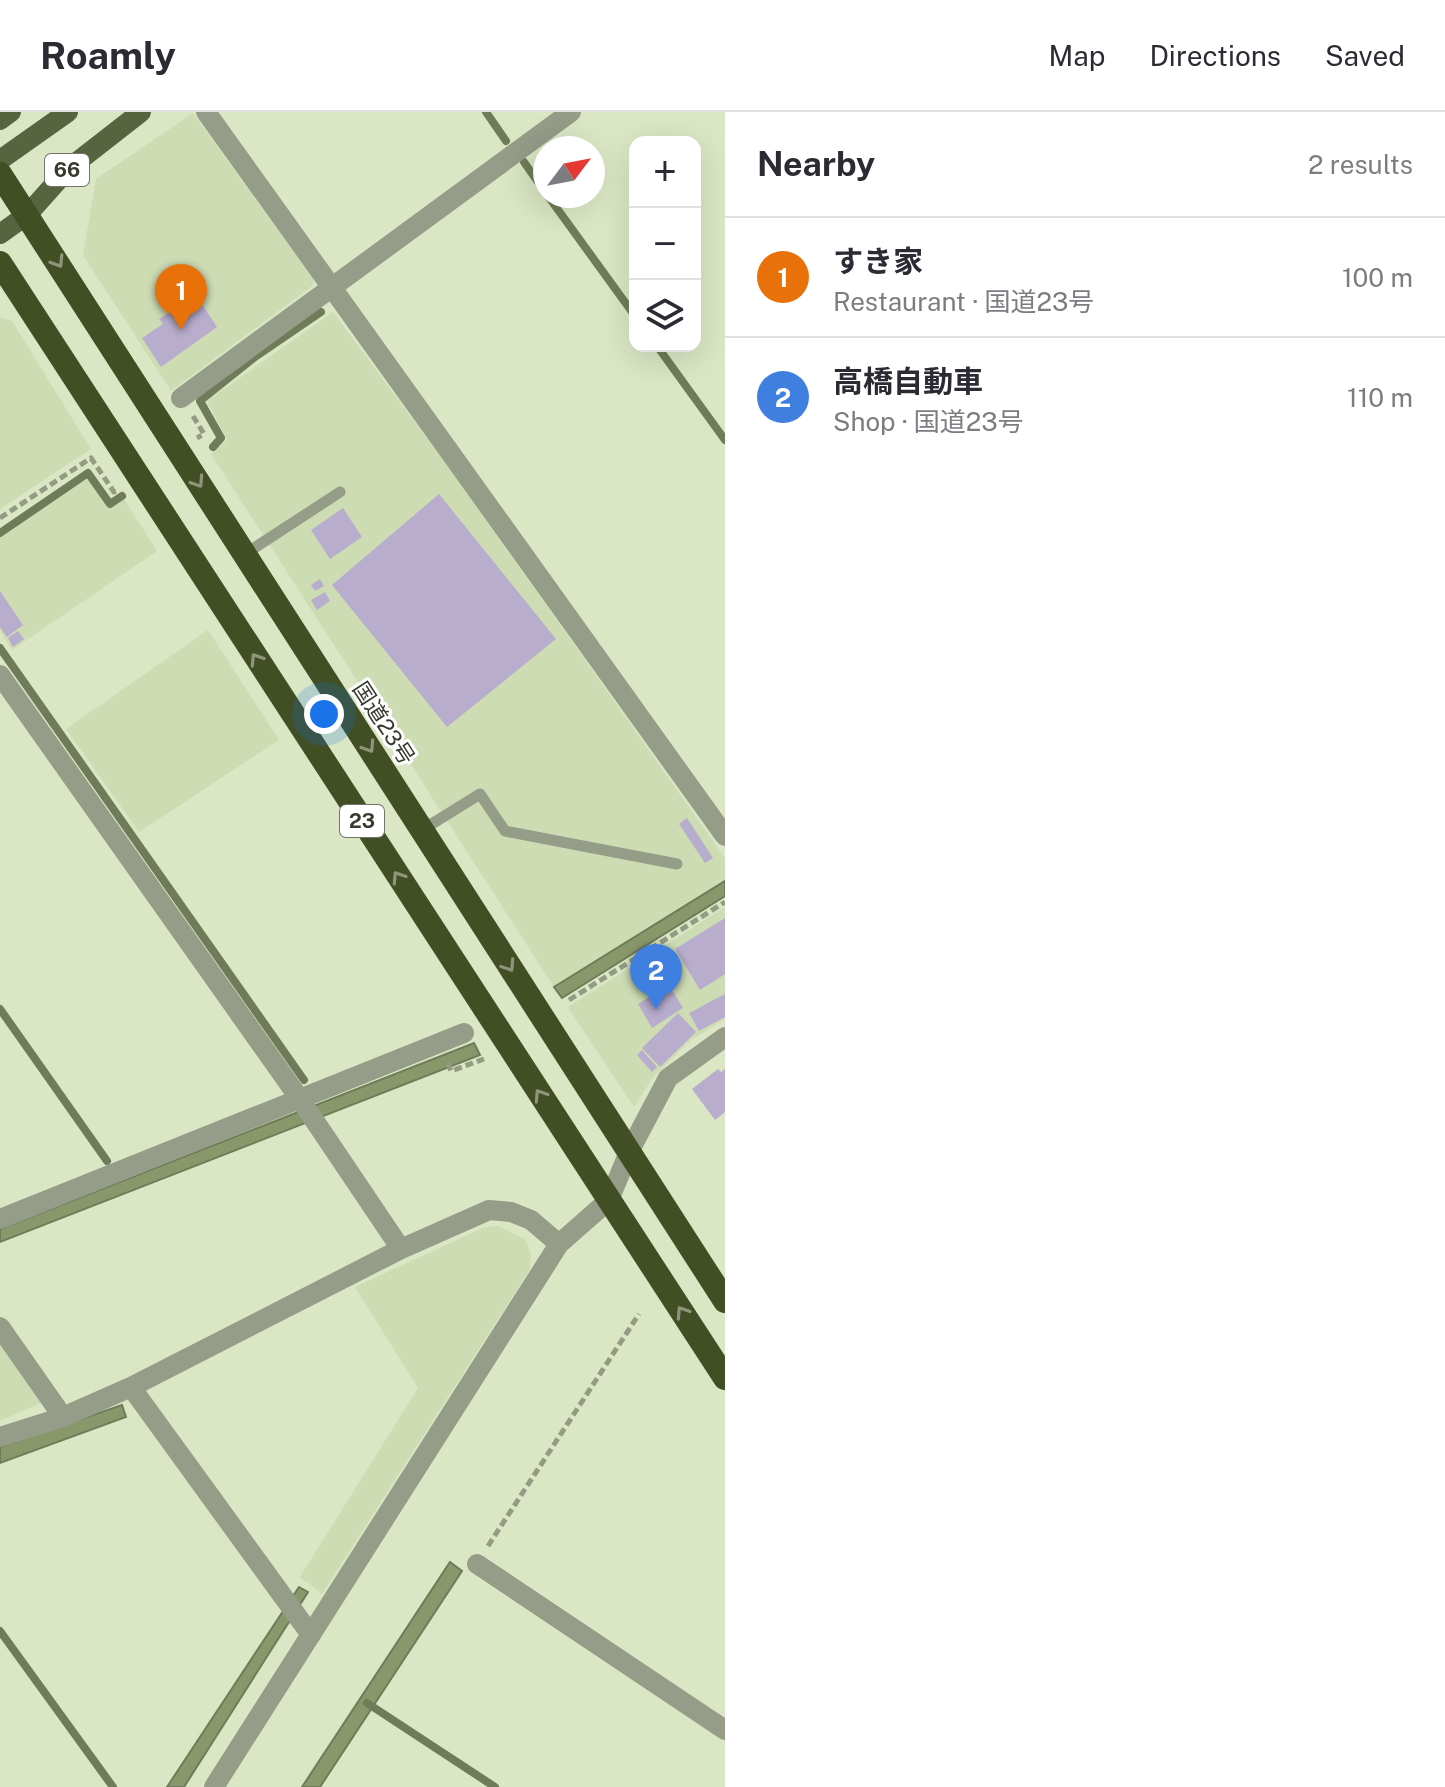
<!DOCTYPE html>
<html lang="en">
<head>
<meta charset="utf-8">
<style>
	body { margin:0; font-family:"Public Sans","Noto Sans JP",sans-serif; background:#f2f2f3; color:#2b2b33 }
	.controls { position:absolute; right:24px; top:24px; display:grid; overflow:hidden; border-radius:16px; box-shadow:0 8px 32px #0002 }
	.controls button { width:72px; height:72px; display:grid; place-items:center; padding:0; border:0; border-bottom:2px solid #e1e1e2; background:#fff; color:#2b2b33; font:40px sans-serif }
	.compass { position:absolute; left:533px; top:24px; width:72px; height:72px; border-radius:50%; background:#fff; box-shadow:0 8px 32px #0002; rotate:58deg }
	.you { position:absolute; left:324px; top:602px; width:28px; height:28px; margin:-20px; border:6px solid #fff; border-radius:50%; background:#1a73e8; box-shadow:0 0 0 12px #1a73e833 }
	.badge { display:grid; place-items:center; width:52px; height:52px; border-radius:50%; background:#b45309; color:#fff; font-size:26px; font-weight:700 }
	.pin { position:absolute; translate:-50% -66px; filter:drop-shadow(0 2px 4px #0008) }
	.pin::after { content:''; position:absolute; top:42px; width:28px; height:24px; background:inherit; clip-path:polygon(0 0,100% 0,50% 100%) }
	.list { margin:0; padding:0; list-style:none }
	h2 { display:flex; justify-content:space-between; align-items:center; height:104px; margin:0; padding:0 32px; font-size:34px }
	h2 small { font-size:26px; font-weight:400; color:#7c7c81 }
	.list li { display:grid; grid-template-columns:52px 1fr auto; gap:24px; align-items:center; box-sizing:border-box; height:120px; padding:0 32px; border-top:2px solid #e1e1e2 }
	.list b { display:block; font-size:30px; white-space:nowrap }
	.list p { margin:0; font-size:26px; white-space:nowrap; color:#7c7c81 }
	.list em { font-size:26px; font-style:normal; color:#7c7c81 }
	.icon { flex:none; width:44px; height:44px; fill:none; stroke:currentColor; stroke-width:2; stroke-linecap:round; stroke-linejoin:round }
	.map { position:relative; flex:none; width:725px; height:1675px; overflow:hidden }
	header { display:flex; align-items:center; gap:48px; box-sizing:border-box; height:112px; padding:0 40px; background:#fff; border-bottom:2px solid #e1e1e2 }
	header strong { font-size:38px }
	nav { display:flex; gap:44px; margin-inline-start:auto; font-size:28px }
	main { display:flex }
	aside { flex:1; background:#fff }
	.map>svg:first-child { display:block }
	.built { fill:#cedcb4 }
	.water { fill:#89986b; stroke:#707c59; stroke-width:2 }
	.lines { fill:none; stroke-linecap:round; stroke-linejoin:round }
	.stream { stroke:#707c59; stroke-width:8 }
	.building { fill:#b8adcd }
	.path { stroke:#939b82; stroke-width:5; stroke-dasharray:8 4; stroke-linecap:butt }
	.lane { stroke:#959c88; stroke-width:11 }
	.street { stroke:#959c88; stroke-width:20 }
	.primary { stroke:#586340; stroke-width:20 }
	.highway { stroke:#424f25; stroke-width:24 }
	.oneway { stroke:#8e957c }
	.labels { text-anchor:middle; dominant-baseline:central; stroke-width:6; stroke-linejoin:round; paint-order:stroke }
	.shield { fill:#fff; stroke:#73766d; stroke-width:2 }
	.shield-label { font-size:20px; font-weight:bold; fill:#373b2e }
	.street-label { font-size:22px; fill:#373b2e; stroke:#fff }
</style>
</head>
<body>
<header>
<strong>Roamly</strong>
<nav><a>Map</a><a>Directions</a><a>Saved</a></nav>
</header>
<main>
<div class="map">
<svg width="725" height="1675" viewBox="0 0 725 1675">
	<rect width="100%" height="100%" fill="#dae6c4"/>
	<!-- built -->
	<path class="built" d="M193 1 314 168 312 174 171 279 83 143 96 67Z
		M333 200 455 364 725 746V769L554 875 211 342 227 328 207 289Z
		M0 205 12 209 91 337 0 397Z
		M87 367 109 397 124 387 157 439 12 538 0 519V426Z
		M208 518 279 628 139 720 66 617Z
		M725 795V907L690 929 654 964 634 995 568 895Z
		M498 1114 525 1127 531 1142 530 1157 322 1482 300 1465 418 1276 355 1175 485 1115Z
		M0 1228 43 1290 0 1309Z"/>
	<!-- water -->
	<path class="water" d="M725 769V784L562 886 554 875Z
		M474 931 480 943 0 1130V1117Z
		M122 1293 126 1305 0 1351V1335Z
		M450 1450 462 1459 320 1675H302Z
		M299 1475 308 1480 184 1675H167Z"/>
	<g class="lines">
		<!-- stream -->
		<path class="stream" d="M486 0 506 29
			M524 50 545 80
			M548 84 635 204
			M657 234 725 328
			M213 335 221 326 200 289 255 245 321 200
			M0 421 88 361 110 392 122 384
			M0 536 304 968
			M0 897 107 1049
			M0 1519 113 1675
			M367 1591 495 1675"/>
	</g>
	<!-- building -->
	<path class="building" d="M196 183 217 215 161 255 142 226 163 212 159 207Z
		M439 382 556 527 447 615 332 473Z
		M343 396 362 425 330 447 311 418Z
		M320 467 324 474 315 479 311 473Z
		M0 479 23 513 7 525 0 515Z
		M325 480 330 489 317 498 311 488Z
		M18 519 24 527 13 535 8 526Z
		M687 706 713 746 705 751 679 712Z
		M725 806V862L700 878 675 837Z
		M669 873 683 896 652 916 638 892Z
		M725 882V905L699 919 689 901Z
		M678 901 696 920 660 955 642 936Z
		M642 938 657 955 652 960 637 943Z
		M718 957 721 960 725 957V1000L715 1008 692 977Z"/>
	<g class="lines">
		<!-- path -->
		<path class="path" d="M193 304 204 322 197 326
			M0 406 91 346 114 380 118 378
			M569 888 725 790
			M448 951 451 959 484 947
			M488 1434 639 1202"/>
		<!-- lane -->
		<path class="lane" d="M245 442 340 380
			M422 718 480 682 505 719 677 752"/>
		<!-- street -->
		<path class="street" d="M206 0 725 724
			M181 286 571 0
			M0 563 304 993 401 1137
			M0 1107 464 921
			M0 1215 63 1305
			M131 1275 311 1523
			M0 1325 63 1305 131 1275 401 1137 489 1098 511 1100 531 1108 559 1132
			M477 1452 725 1618
			M214 1675 559 1132 609 1088 629 1040 668 966 725 925"/>
		<!-- primary -->
		<path class="primary" d="M0 8 11 0
			M0 48 68 0
			M0 122 28 102 68 57 141 0"/>
		<!-- highway -->
		<path class="highway" d="M0 62 725 1189
			M0 151 725 1266"/>
	</g>
	<!-- one-way arrows -->
	<defs><path id="oneway-chevron" d="M-2-3.5L2.5 0L-2 3.5" fill="none" stroke-width="1.6" stroke-linecap="round" stroke-linejoin="round" transform="scale(2)"/></defs>
	<g class="oneway">
		<use href="#oneway-chevron" transform="translate(58 150) rotate(58)"/>
		<use href="#oneway-chevron" transform="translate(198 370) rotate(57)"/>
		<use href="#oneway-chevron" transform="translate(256 547) rotate(-123)"/>
		<use href="#oneway-chevron" transform="translate(369 635) rotate(57)"/>
		<use href="#oneway-chevron" transform="translate(398 765) rotate(-123)"/>
		<use href="#oneway-chevron" transform="translate(509 854) rotate(57)"/>
		<use href="#oneway-chevron" transform="translate(540 983) rotate(-123)"/>
		<use href="#oneway-chevron" transform="translate(682 1200) rotate(-123)"/>
	</g>
	<g class="labels">
		<!-- shield labels -->
		<g class="shield">
			<rect x="45" y="42" width="44" height="32" rx="6"/>
			<rect x="340" y="693" width="44" height="32" rx="6"/>
		</g>
		<g class="shield-label">
			<text x="67" y="58">66</text>
			<text x="362" y="709">23</text>
		</g>
		<!-- street labels -->
		<g class="street-label">
			<text transform="translate(384 611) rotate(57)">国道23号</text>
		</g>
	</g>
</svg>
<div class="controls">
<button>+</button>
<button>−</button>
<button><svg class="icon" aria-label="layers" viewBox="0 0 24 24"><path d="M12 4l9 5-9 5-9-5zM3 14l9 5 9-5"/></svg></button>
</div>
<svg class="compass" viewBox="-18 -18 36 36"><path d="M0-13l5 13h-10z" fill="#e53935"/><path d="M0 13l5-13h-10z" fill="#7c7c81"/></svg>
<div class="you"></div>
<div class="pin badge" style="left:181px;top:218px;background:#e8710a">1</div>
<div class="pin badge" style="left:656px;top:898px;background:#3f7fe0">2</div>
</div>
<aside>
<h2>Nearby<small>2 results</small></h2>
<ul class="list">
<li><span class="badge" style="background:#e8710a">1</span><div><b>すき家</b><p>Restaurant · 国道23号</p></div><em>100 m</em></li>
<li><span class="badge" style="background:#3f7fe0">2</span><div><b>高橋自動車</b><p>Shop · 国道23号</p></div><em>110 m</em></li>
</ul>
</aside>
</main>
</body>
</html>
